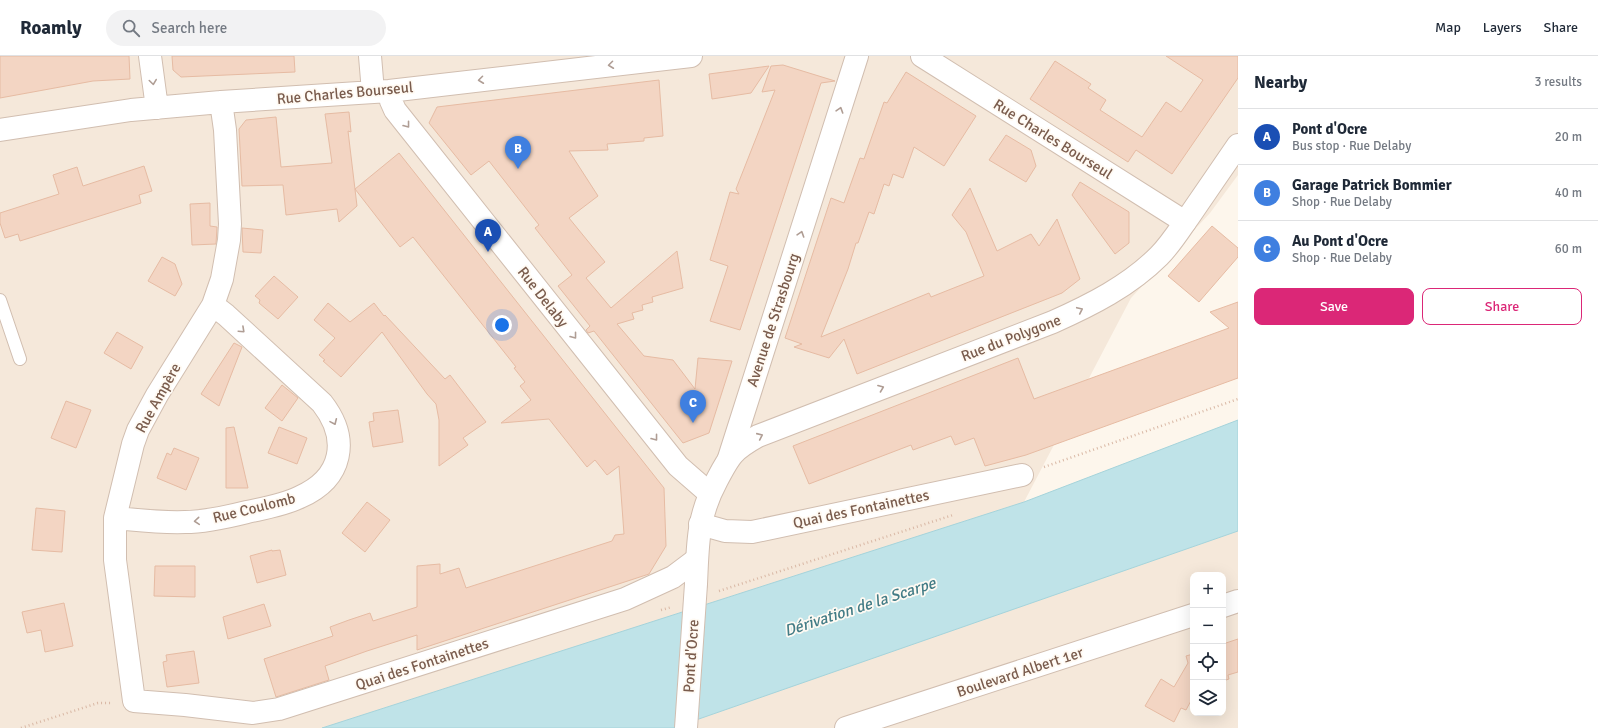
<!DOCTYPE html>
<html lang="en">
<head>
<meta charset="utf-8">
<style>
	body { margin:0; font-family:Signika,sans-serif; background:#f2f2f3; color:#1f2937 }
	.controls { position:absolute; right:12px; bottom:12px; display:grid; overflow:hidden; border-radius:8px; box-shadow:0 4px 16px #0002 }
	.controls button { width:36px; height:36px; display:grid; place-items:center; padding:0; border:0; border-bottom:1px solid #e0e1e3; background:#fff; color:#1f2937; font:20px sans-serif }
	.you { position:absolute; left:502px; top:269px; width:14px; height:14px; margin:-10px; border:3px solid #fff; border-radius:50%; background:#1a73e8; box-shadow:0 0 0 6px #1a73e833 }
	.badge { display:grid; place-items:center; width:26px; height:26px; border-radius:50%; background:#db2777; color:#fff; font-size:13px; font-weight:700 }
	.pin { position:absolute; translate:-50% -33px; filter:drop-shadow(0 1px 2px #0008) }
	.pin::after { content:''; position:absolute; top:21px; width:14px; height:12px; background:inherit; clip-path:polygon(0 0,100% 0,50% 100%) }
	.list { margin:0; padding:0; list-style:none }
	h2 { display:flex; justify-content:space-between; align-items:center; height:52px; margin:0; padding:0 16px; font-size:17px }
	h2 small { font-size:13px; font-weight:400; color:#747a83 }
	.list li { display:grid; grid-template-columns:26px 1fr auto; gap:12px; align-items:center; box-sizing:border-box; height:56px; padding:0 16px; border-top:1px solid #e0e1e3 }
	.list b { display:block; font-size:15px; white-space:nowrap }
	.list p { margin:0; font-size:13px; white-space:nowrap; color:#747a83 }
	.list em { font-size:13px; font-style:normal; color:#747a83 }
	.actions { display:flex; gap:8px; padding:12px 16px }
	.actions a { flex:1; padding:9px 0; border:1px solid #db2777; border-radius:8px; text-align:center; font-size:14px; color:#db2777 }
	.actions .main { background:#db2777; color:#fff }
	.icon { flex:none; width:22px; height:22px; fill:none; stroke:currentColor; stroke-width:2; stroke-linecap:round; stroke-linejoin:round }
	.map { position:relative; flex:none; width:1238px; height:672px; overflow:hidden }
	header { display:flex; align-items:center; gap:24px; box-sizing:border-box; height:56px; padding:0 20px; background:#fff; border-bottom:1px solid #e0e1e3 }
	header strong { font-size:19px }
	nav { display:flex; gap:22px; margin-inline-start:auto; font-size:14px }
	.search { width:280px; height:36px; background:#f2f2f3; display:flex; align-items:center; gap:10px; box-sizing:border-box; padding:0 14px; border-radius:22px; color:#747a83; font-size:15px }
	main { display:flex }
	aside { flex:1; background:#fff }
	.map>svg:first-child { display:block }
	.residential { fill:#f5e8da; fill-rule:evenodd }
	.water { fill:#bfe3e8; stroke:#a5d3da }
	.building { fill:#f3d5c3; stroke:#e6bba3 }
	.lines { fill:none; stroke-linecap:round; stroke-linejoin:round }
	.service-casing { stroke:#d1beb0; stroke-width:14 }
	.minor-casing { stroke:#d1beb0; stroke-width:24 }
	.tertiary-casing { stroke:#d1beb0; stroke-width:24 }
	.path { stroke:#d9b8a5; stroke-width:2.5; stroke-dasharray:1 3; stroke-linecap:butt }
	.service { stroke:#fff; stroke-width:12 }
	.minor { stroke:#fff; stroke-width:22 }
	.tertiary { stroke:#fff; stroke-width:22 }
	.tertiary-bridge-casing { stroke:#d1beb0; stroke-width:24; stroke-linecap:butt }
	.tertiary-bridge { stroke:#fff; stroke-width:22 }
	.oneway { stroke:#af9d94 }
	.labels { text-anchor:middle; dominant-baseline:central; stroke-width:3.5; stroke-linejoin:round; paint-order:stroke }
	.street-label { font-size:15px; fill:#7a5c4d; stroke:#fffaf3 }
	.water-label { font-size:16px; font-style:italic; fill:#437c86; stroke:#fffaf3 }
</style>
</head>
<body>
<header>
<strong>Roamly</strong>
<div class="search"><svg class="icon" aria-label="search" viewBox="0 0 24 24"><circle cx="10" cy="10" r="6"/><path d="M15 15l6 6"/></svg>Search here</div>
<nav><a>Map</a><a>Layers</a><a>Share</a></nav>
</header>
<main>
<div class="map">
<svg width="1238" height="672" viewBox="0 0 1238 672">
	<rect width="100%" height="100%" fill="#fdf6ec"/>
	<!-- residential -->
	<path class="residential" d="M0 0H1238V119L1210 157 1131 242 1024 446 322 672H0Z
		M1238 475V672H673ZM1193 519H1223V657H1193Z"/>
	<!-- water -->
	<path class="water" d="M1238 364V475L673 672H322L1024 446Z"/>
	<!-- building -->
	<path class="building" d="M0 0H129L130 23 93 25 0 42Z
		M172 0H294L295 16 181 21 173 14Z
		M1166 0H1238V22L1172 118 1136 94 1128 106 1030 43 1055 5 1091 28 1088 32 1106 44 1100 54 1142 81 1166 46 1181 56 1203 24Z
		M783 9 835 25 821 27 740 274 710 265 728 210 710 204 730 136 739 138 736 133 775 34 762 36 771 10Z
		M769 10 751 37 712 43 709 18Z
		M906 16 976 60 944 110 914 91 903 122 893 118 889 130 884 128 874 158 869 156 858 187H856L848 213 821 281 929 237 931 241 984 220 966 176 952 159 970 132 997 195 1031 178 1039 190 1057 163 1080 223 1062 237 857 318 844 283 829 302 794 291 802 288 785 282 831 142 844 147 860 102 864 103 884 46 887 47Z
		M659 24 663 80 644 82V85L607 88 608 94 569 95 598 140 569 162 605 206 586 222 611 252 677 195 683 232 652 241 653 246 642 249 643 254 632 257 634 263 617 268 644 300 673 304 695 333 698 302 732 305 709 377 683 387 594 275 588 277 586 274 590 270 558 230 572 219 535 172 539 169 489 105 471 119 429 67 437 51Z
		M349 56 351 76 348 75 357 150 339 166 337 153 286 159 283 129 242 130 239 73 246 64 276 61 281 111 332 107 325 58Z
		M1006 79 1031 94 1036 110 1026 126 989 104Z
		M399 97 664 432 666 490 649 518 417 594V579L367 595 325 610 329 624 276 641 264 603 333 580 330 571 349 564 370 557 373 565 417 551V510L440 508V518L459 512 466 532 612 485 615 479 624 478 619 410 607 419 595 404 587 411 549 363 501 367 531 344 520 330 525 326 514 312 516 311 413 181 400 191 355 133Z
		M144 110 152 135 139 139 141 147 20 185 18 178 5 182 0 167V157L59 138 53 119 77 111 83 130Z
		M1080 126 1129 156V187L1115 198 1072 139Z
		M210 147V170L217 171 216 188 192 189 190 148Z
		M1212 170 1238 192V201L1199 246 1168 220Z
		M242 172 263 174 261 197 243 196Z
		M162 201 175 208 182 228 175 240 148 225Z
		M274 220 298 241 278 263 259 247 260 244 255 240Z
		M1238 246V322L1026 399 985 410 974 382 955 389 951 380 913 394 911 389 809 428 793 390 1018 302 1034 343 1229 272 1210 256Z
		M328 247 350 266 374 247 384 260 385 259 445 323 450 319 486 366 463 382 468 389 439 410V364L436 348 427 338 382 276 341 321 323 305 325 304 319 299 335 282 314 264Z
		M117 276 143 291 131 313 104 297Z
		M234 287 242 291 219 350 201 338Z
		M282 329 298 342 282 365 265 352Z
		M66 345 91 354 76 392 51 382Z
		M398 354 403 386 373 391 369 366 374 365 373 357Z
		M234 371 248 432H226V372Z
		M279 371 307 382 297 408 268 397Z
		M174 392 199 402 186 434 157 422 167 397 171 399Z
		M367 446 390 464 365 496 342 477Z
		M36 452 65 455 62 496 32 494Z
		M272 494V495L280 494 286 519 257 527 250 500Z
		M155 510H195V541L154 540Z
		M64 547 73 590 45 596 41 574 27 577 22 556Z
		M264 548 271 570 228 583 223 561Z
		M1238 583V616L1228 619 1229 623 1223 625V588Z
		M194 595 199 627 167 631 163 606 167 605 166 599Z
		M1193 598V641L1186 654 1181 652 1174 666 1145 650 1161 623 1174 631 1188 607 1186 600Z"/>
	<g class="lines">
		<!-- service casing -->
		<g class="service-casing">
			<path id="service" d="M0 244 20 303"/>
		</g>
		<!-- minor casing -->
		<g class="minor-casing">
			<path id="minor" d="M150 0 157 52
				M370 0 373 36
				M922 0 1185 166
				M389 35 391 45 395 54 678 410 709 437
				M221 46 225 74 230 168 229 184 222 223 213 249 157 339 138 374 133 388 115 462V504L134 645 185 649 253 657 279 653 625 543 673 521 697 503
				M0 74 131 54 221 46 389 35 691 0
				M729 402 857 0
				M115 462C138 464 161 467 185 466 206 466 227 461 247 456 265 452 284 449 300 441 343 422 350 383 322 347L226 259 213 249
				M700 468 725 475 752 476 1022 419"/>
		</g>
		<!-- tertiary casing -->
		<g class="tertiary-casing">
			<path id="tertiary" d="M696 528C698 487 697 461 717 424 730 399 733 394 758 380L1053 266C1091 249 1129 230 1159 200 1171 188 1180 173 1190 159 1206 136 1222 112 1238 89
				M1223 550 1238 545
				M846 672 1193 559"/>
		</g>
		<!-- path -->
		<path class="path" d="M1044 411 1238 343
			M719 535 953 459
			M661 554 672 551
			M21 672 98 647H111"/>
		<!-- service -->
		<use href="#service" class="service"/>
		<!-- minor -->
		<use href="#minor" class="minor"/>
		<!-- tertiary -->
		<use href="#tertiary" class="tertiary"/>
		<!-- tertiary-bridge casing -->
		<g class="tertiary-bridge-casing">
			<path id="tertiary-bridge" d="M686 672 696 528"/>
		</g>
		<!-- tertiary-bridge -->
		<use href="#tertiary-bridge" class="tertiary-bridge"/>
	</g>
	<!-- one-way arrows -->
	<defs><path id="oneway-chevron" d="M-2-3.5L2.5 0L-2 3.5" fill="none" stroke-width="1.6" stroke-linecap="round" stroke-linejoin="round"/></defs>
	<g class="oneway">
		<use href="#oneway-chevron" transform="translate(611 9) rotate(173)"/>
		<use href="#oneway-chevron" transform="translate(481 24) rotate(173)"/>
		<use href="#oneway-chevron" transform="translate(153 26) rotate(82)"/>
		<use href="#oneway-chevron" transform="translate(840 54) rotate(-72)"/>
		<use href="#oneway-chevron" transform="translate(407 69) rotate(52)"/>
		<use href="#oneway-chevron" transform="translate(801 178) rotate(-72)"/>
		<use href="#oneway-chevron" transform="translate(1080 254) rotate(-25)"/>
		<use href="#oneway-chevron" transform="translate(242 274) rotate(43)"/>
		<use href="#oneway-chevron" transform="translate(574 280) rotate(52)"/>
		<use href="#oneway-chevron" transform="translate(881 332) rotate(-21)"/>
		<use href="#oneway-chevron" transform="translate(334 366) rotate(66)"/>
		<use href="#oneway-chevron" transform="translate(760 380) rotate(-24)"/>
		<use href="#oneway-chevron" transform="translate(655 382) rotate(52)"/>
		<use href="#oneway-chevron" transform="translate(197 465) rotate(175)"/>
	</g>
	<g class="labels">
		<!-- street labels -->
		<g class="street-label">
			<text transform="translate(345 37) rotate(-5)">Rue Charles Bourseul</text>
			<text transform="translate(1053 83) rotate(32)">Rue Charles Bourseul</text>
			<text transform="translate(543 241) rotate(52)">Rue Delaby</text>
			<text transform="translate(773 264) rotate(-72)">Avenue de Strasbourg</text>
			<text transform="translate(1011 282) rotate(-21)">Rue du Polygone</text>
			<text transform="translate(158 342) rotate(-61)">Rue Ampère</text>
			<text transform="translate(254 452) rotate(-14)">Rue Coulomb</text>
			<text transform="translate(861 453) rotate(-12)">Quai des Fontainettes</text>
			<text transform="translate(691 600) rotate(-86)">Pont d'Ocre</text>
			<text transform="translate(422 608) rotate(-18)">Quai des Fontainettes</text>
			<text transform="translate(1020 616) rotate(-18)">Boulevard Albert 1er</text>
		</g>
		<!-- water labels -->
		<g class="water-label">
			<text transform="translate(860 551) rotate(-18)">Dérivation de la Scarpe</text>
		</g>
	</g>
</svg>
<div class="controls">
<button>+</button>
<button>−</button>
<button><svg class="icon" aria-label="locate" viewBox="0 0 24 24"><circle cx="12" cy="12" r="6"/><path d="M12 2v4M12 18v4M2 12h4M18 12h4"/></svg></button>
<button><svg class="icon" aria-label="layers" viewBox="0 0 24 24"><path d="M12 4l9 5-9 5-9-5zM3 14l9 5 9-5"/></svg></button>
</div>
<div class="you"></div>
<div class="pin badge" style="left:488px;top:196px;background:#1a4fb4">A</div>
<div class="pin badge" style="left:518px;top:113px;background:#3f7fe0">B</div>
<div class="pin badge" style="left:693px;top:367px;background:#3f7fe0">C</div>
</div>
<aside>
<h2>Nearby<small>3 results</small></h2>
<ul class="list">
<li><span class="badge" style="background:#1a4fb4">A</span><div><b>Pont d'Ocre</b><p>Bus stop · Rue Delaby</p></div><em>20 m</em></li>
<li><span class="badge" style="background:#3f7fe0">B</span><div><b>Garage Patrick Bommier</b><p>Shop · Rue Delaby</p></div><em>40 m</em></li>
<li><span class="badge" style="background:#3f7fe0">C</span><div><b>Au Pont d'Ocre</b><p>Shop · Rue Delaby</p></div><em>60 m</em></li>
</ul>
<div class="actions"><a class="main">Save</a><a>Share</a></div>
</aside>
</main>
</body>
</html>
